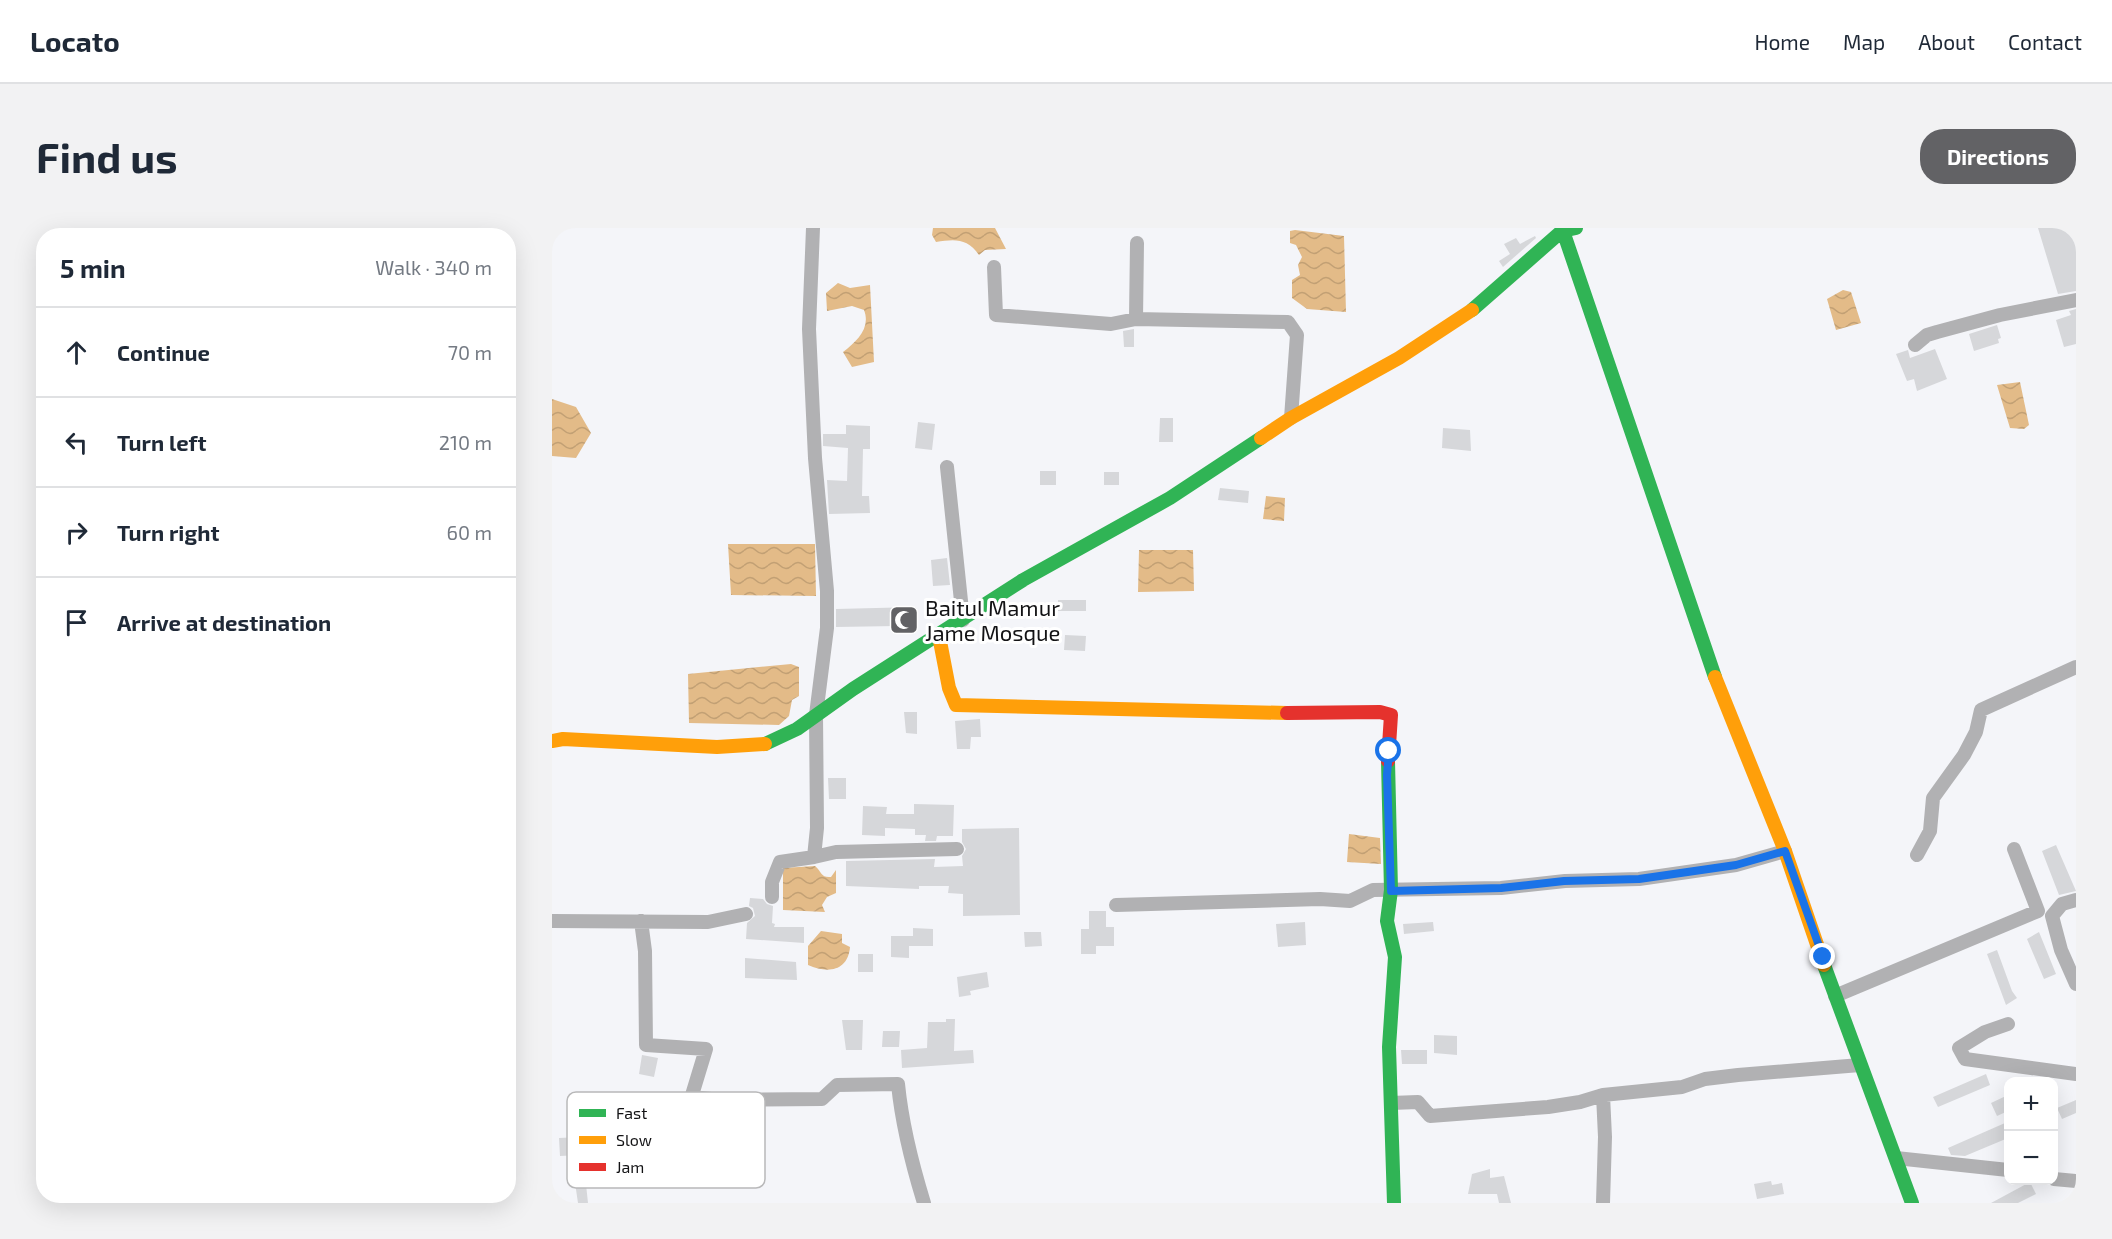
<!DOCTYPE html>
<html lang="en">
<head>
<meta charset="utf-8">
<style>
	body { margin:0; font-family:"Exo 2",sans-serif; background:#f2f2f3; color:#1f2937 }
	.controls { position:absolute; right:18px; bottom:18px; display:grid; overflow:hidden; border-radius:12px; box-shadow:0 6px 24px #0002 }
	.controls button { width:54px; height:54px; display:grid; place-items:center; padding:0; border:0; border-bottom:2px solid #e0e1e3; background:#fff; color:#1f2937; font:30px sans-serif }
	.stop { position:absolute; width:18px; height:18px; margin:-14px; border:4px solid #1a73e8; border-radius:50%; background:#fff }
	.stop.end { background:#1a73e8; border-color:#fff; box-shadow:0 2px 6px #0008 }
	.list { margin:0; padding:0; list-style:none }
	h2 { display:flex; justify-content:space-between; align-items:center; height:78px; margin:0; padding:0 24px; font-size:26px }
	h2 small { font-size:20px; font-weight:400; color:#747a83 }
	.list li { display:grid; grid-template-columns:39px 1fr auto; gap:18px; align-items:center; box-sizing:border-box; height:90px; padding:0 24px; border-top:2px solid #e0e1e3 }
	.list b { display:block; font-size:22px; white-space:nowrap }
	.list em { font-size:20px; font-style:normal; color:#747a83 }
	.icon { flex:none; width:33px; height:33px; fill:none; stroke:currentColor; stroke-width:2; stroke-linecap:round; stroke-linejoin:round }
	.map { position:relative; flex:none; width:1524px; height:975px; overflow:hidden; border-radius:24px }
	header { display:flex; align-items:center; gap:36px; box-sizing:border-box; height:84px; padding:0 30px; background:#fff; border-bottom:2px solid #e0e1e3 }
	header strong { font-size:28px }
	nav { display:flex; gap:33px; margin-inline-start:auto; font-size:21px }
	.intro { display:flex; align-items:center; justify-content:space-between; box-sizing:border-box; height:144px; padding:0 36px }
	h1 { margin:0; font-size:42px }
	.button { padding:15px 27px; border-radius:24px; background:#626265; color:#fff; font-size:21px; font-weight:700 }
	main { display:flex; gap:36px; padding:0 36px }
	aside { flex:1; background:#fff; border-radius:24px; box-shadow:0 6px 24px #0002 }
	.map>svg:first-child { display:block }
	.water { fill:url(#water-waves) }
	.building { fill:#d6d7da }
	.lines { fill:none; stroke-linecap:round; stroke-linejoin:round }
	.street { stroke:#b1b1b3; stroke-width:14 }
	.fast { stroke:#30b455; stroke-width:14 }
	.slow { stroke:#ff9f0a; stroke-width:14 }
	.jam { stroke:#e5322d; stroke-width:14 }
	.route { stroke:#1a73e8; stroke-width:8 }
	.labels { text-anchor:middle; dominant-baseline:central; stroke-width:6; stroke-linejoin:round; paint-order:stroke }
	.poi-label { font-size:22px; fill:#131315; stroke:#fff; text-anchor:start }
	.key { fill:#fff; stroke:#b8b8b9; stroke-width:1.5 }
	.key-label { font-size:16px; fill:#131315 }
</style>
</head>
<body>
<header>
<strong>Locato</strong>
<nav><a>Home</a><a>Map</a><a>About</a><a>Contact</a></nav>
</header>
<div class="intro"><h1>Find us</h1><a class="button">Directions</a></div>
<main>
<aside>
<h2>5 min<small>Walk · 340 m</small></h2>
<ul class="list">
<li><svg class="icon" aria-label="ahead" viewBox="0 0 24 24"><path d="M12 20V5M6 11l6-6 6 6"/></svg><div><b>Continue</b></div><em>70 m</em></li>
<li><svg class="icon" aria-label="left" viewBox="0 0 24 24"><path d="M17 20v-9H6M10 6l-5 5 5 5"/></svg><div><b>Turn left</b></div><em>210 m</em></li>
<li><svg class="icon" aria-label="right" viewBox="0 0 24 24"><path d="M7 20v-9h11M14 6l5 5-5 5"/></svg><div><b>Turn right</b></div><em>60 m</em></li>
<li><svg class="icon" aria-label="arrive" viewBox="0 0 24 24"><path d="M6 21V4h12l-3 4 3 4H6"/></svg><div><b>Arrive at destination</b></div></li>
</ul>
</aside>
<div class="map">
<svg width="1524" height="975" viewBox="0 0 1524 975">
	<defs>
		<pattern id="water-waves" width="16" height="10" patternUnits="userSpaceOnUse" patternTransform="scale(1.5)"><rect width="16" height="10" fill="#e3bb88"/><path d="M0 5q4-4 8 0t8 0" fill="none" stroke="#c2a074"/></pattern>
	</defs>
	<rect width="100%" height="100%" fill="#f4f5f9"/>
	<!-- water -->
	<path class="water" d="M381 0H443L454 21 433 22 427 27C415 10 403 11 384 14L380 7Z
		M743 2 792 8 794 84 755 81 740 70V52L748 47 746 37 750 29 744 17 738 15V3Z
		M286 55 298 60 318 57 322 134 300 139 291 124C305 113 319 100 312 82L300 78 275 83 274 65Z
		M1291 62 1299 64 1309 95 1284 102 1275 71Z
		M1468 154 1477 197 1472 201 1458 200 1445 157Z
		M0 171 24 179 39 205 24 230 0 228Z
		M714 268 733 270 732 293 711 291Z
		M176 316H263L264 368 179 367Z
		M587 322H641L642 363 586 364Z
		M239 436 247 439V468L240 472 237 488 227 497 137 495 136 446Z
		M797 606 828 610 829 636 795 634Z
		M263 638C270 644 269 650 279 649L284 642V665L275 669 270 677 273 684 231 682V640Z
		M269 703 290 706V715L298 719C296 743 276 746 256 737V718Z"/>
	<!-- building -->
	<path class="building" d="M1486 0H1524V63L1506 66Z
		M983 8 984 10 951 39 947 33 958 26 952 16 964 10 968 16Z
		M1524 81V116L1512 119 1504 92 1519 87 1517 83Z
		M1445 97 1449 110 1446 111 1447 115 1422 123 1417 106Z
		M582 101V119H572L571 103Z
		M1383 121 1395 151 1365 163 1362 151 1355 153 1344 126 1356 122 1358 130Z
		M608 190H621V214H607Z
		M366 194 383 196 380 222 363 220Z
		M294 197 318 198V221H311L310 268H317L318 285 277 286 275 252 295 253 296 220 271 218V206H294Z
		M891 200 918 202 919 223 890 220Z
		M488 243H504V257H488Z
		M552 244H567V257H552Z
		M668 260 697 263 696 275 666 272Z
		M395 330 398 357 381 358 379 332Z
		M506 372H534V383H506Z
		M364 379V404L343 403 344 398 284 399V381Z
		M513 407 534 408 533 423 512 422Z
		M352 484H365V506L354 505Z
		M428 491 429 509H419L418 521H405L403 493Z
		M276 550H294V571H277Z
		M362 576 402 577 401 608H385L384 613H373L374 607H363V601L333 600V608L310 607 311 578 335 579 334 586H362Z
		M467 600 468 687 411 688V666L396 665 397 658H367V661L294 658V633L383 631 382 639 411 638 410 628 414 621 410 614V601Z
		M1504 617 1524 663 1507 667 1490 623Z
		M198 670 211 671 215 676 221 678 220 695 223 696 222 699H252V715L194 711 195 695 203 688 201 680 197 678Z
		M537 683H554V699H562V718H544V726H529V701H537Z
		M753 694 754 717 726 719 724 696Z
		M881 694 882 703 852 706 851 696Z
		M361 700 381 701V718H357V730L339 729V708H361Z
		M472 704H489L490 718 473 719Z
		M1487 704 1504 746 1492 751 1475 711Z
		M1445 722 1460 763 1465 770 1454 777 1435 726Z
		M306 726H321V744H306Z
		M193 730 244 734 245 752 193 750Z
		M435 744 437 759 418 763 419 767 407 769 405 749Z
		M394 791H403L402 823 421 822 422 835 350 840 349 822 375 820 376 794H394Z
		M290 792H311L310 822H294Z
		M331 803H348L347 819H330Z
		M882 807 905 808V827L882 825Z
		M849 822H875V836H850Z
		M90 827 106 830 102 849 87 846Z
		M1434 846 1438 857 1386 879 1381 869Z
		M1456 867V883L1445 888 1439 875Z
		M1524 872V885L1510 891 1505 880Z
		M1453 895 1456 910 1413 928 1399 927 1396 920Z
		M28 909V927L8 928 7 910Z
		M938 941V950L952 948 959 975H947L945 966H916L920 946Z
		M33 947 36 975H26L22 948Z
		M1219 953 1220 957 1230 955 1232 966 1205 971 1202 956Z
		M1478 954 1484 966 1466 975H1439Z"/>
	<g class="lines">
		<!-- street -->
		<path class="street" d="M442 39 444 87 559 96 584 91 736 94 745 107 739 190
			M584 91 585 15
			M1363 117 1375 107 1385 104 1448 87 1524 72
			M395 239 411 392
			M1365 627 1378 603 1381 570 1412 527 1424 504 1429 482 1524 439
			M262 629 284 624 405 621
			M220 669V654L228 634 262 629 265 600 264 487 275 400V363L263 230 257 101 261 0
			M1524 672 1510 676 1500 688 1509 722 1524 756
			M564 677 768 671 798 673 821 662 949 660 1013 653 1087 651 1184 637 1233 623
			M0 693 156 694 194 686
			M89 693 93 723 94 817 154 821 133 890
			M1283 768 1486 683 1462 621
			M1456 796 1433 804 1407 820 1413 831 1524 846
			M1051 867 1053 909 1051 975
			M141 869 168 872 270 871 285 857 346 856C350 897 360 936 372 975
			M839 875 866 874 878 888 996 879 1028 874 1051 867 1130 859 1153 851 1186 847 1308 837
			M1344 930 1456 942
			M1502 951 1524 953"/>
		<!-- fast -->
		<path class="fast" d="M1010 0 1163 449
			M920 82 1010 3 1024 0
			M213 516 245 501 301 461 471 352 618 270 709 210
			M836 533 839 662 835 693 843 729 837 819 842 975
			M1272 737 1360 975"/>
		<!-- slow -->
		<path class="slow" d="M709 210 739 190 847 130 920 82
			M387 408 397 460 404 477 735 485
			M1163 449 1233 623 1272 737
			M0 513 11 511 165 519 213 516"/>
		<!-- jam -->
		<path class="jam" d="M735 485 828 484 839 487 836 533"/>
	</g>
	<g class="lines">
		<!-- route -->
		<path class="route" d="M837 523 835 547 839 663 949 660 1012 653 1087 651 1184 637 1233 623 1271 729"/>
	</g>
	<!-- icons -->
	<defs>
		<g id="mosque-square" transform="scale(1.5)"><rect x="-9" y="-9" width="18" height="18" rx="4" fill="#626265" stroke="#fff"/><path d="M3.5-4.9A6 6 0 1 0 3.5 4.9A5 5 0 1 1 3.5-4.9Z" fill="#fff"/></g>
	</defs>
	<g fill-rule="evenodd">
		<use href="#mosque-square" x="352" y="392"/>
	</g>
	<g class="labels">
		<!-- poi labels -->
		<g class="poi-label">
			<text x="373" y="379">Baitul Mamur<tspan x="373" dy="25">Jame Mosque</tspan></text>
		</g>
	</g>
	<!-- legend -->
	<rect x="15" y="864" width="198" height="96" rx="9" class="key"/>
	<rect x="27" y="881" width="27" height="8" fill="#30b455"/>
	<rect x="27" y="908" width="27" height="8" fill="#ff9f0a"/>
	<rect x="27" y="935" width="27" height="8" fill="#e5322d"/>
	<g class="key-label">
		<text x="64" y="891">Fast</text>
		<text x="64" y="918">Slow</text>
		<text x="64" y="945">Jam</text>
	</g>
</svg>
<div class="controls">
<button>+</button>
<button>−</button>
</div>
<div class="stop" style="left:837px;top:523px"></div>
<div class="stop end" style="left:1271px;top:729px"></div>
</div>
</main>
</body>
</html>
